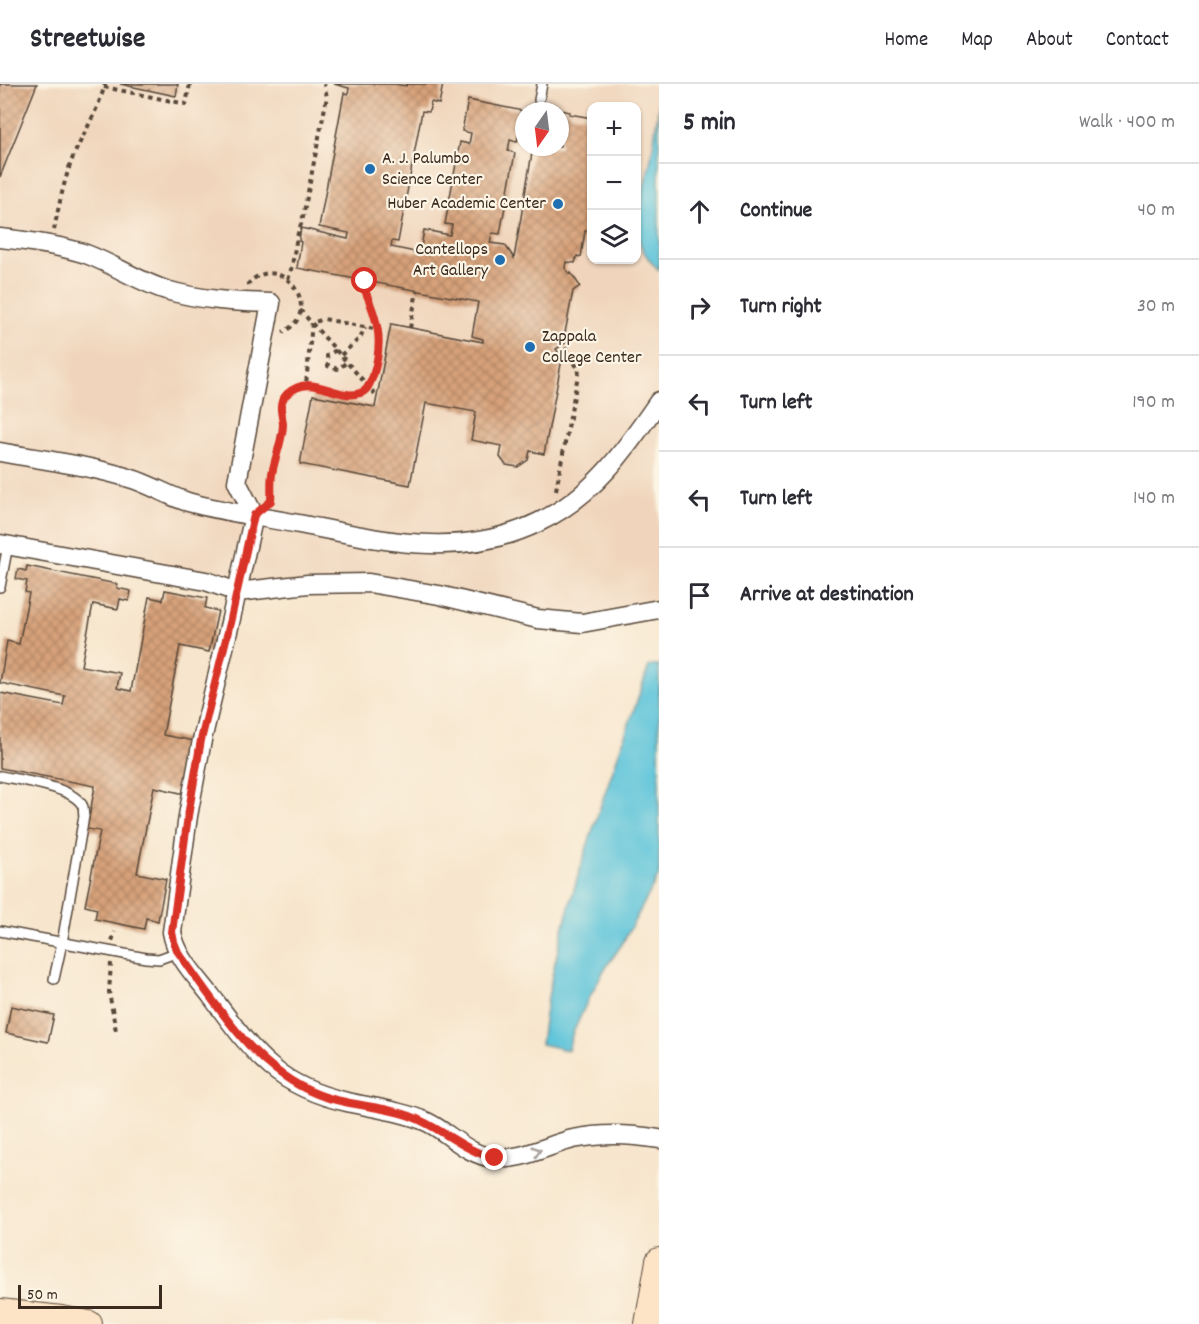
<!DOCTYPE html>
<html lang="en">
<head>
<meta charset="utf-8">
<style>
	body { margin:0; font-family:Dekko,sans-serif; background:#f7f7f7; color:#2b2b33 }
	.controls { position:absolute; right:18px; top:18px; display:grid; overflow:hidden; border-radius:12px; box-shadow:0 2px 4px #0004 }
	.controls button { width:54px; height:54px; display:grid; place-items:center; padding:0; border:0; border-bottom:2px solid #e1e1e2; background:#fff; color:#2b2b33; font:30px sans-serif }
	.compass { position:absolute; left:515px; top:18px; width:54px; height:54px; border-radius:50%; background:#fff; box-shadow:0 2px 4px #0004; rotate:194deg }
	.scale { position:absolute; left:18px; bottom:15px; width:144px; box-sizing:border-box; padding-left:6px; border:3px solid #3b2a1e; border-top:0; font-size:16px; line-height:21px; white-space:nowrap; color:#3b2a1e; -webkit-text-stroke:4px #fcf5e5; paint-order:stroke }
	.stop { position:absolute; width:18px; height:18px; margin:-14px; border:4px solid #d93025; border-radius:50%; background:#fff }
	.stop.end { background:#d93025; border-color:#fff; box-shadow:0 2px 6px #0008 }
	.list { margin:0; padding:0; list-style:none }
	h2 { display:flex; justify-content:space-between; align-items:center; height:78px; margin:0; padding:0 24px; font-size:26px }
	h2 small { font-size:20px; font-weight:400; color:#7c7c81 }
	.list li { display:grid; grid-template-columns:39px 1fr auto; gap:18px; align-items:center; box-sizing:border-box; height:96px; padding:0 24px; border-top:2px solid #e1e1e2 }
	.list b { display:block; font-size:22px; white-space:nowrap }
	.list em { font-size:20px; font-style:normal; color:#7c7c81 }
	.icon { flex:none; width:33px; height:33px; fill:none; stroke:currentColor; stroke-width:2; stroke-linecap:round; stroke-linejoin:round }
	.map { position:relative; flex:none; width:659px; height:1240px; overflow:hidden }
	header { display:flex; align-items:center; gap:36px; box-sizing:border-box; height:84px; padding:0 30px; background:#fff; border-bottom:2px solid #e1e1e2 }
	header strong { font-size:28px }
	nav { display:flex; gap:33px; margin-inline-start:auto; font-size:21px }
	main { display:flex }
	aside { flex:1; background:#fff }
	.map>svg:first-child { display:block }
	.built { fill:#f0d5bc; fill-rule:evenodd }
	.water { fill:#5dc4da; stroke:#4c777c; stroke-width:1.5 }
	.building { fill:url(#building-cross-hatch) }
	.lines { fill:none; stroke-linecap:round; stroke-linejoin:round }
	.lane-casing { stroke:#574638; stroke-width:12 }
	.street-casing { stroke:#574638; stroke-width:21 }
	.secondary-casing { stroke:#574638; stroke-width:28 }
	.path { stroke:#574638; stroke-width:4; stroke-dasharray:4.5 4.5; stroke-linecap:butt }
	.lane { stroke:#fff; stroke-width:9 }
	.street { stroke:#fff; stroke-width:18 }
	.secondary { stroke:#fee4c6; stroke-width:26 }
	.oneway { stroke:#a79f9a }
	.route { stroke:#d93025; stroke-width:8 }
	.poi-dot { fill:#1f6fb2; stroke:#fcf5e5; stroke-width:2 }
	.labels { text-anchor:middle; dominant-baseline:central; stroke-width:4.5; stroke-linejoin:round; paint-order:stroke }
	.poi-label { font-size:18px; fill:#3b2a1e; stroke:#fcf5e5; text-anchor:start }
</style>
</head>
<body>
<header>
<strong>Streetwise</strong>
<nav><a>Home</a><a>Map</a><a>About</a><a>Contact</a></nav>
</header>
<main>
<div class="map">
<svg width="659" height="1240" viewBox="0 0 659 1240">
	<defs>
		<pattern id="building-cross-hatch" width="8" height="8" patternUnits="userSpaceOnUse" patternTransform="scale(1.5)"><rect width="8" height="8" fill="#d7a27a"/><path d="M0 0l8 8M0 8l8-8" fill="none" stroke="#b08463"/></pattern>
	</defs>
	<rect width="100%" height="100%" fill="#fcf5e5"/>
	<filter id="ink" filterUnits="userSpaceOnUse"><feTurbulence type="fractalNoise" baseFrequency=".0167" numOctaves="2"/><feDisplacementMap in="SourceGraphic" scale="12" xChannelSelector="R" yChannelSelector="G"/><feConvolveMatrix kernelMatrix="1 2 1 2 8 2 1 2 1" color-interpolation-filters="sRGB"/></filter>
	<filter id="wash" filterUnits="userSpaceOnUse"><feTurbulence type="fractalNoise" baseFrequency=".008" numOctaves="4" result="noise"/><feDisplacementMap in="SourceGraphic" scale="24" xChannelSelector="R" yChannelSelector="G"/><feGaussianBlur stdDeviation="1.35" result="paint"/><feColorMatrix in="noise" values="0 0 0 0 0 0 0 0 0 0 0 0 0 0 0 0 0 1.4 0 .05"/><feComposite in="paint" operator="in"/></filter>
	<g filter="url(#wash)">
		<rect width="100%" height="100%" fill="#f7e6cd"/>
		<!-- built -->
		<path class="built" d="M0 0H659V525L582 539 369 499 237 508 0 460ZM592 22H636V176H592ZM524 27H560V63H524Z"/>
		<!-- water -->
		<path class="water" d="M659 20V186C622 153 641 120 650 79 654 60 656 40 659 20Z
			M649 582H659V791L622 860 604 886 586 920 572 951 568 966 541 960C556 831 608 704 649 582Z"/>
		<g id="blocks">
			<!-- building -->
			<path class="building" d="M0 0H37L0 93Z
				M120 0H178L176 12Z
				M334 0H395L406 2 407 0H443L439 20 431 18 429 28 422 27 398 158 392 157 391 163 420 169 424 146 450 151 452 141 445 140 460 58 469 60 471 49 462 47 468 16 523 27 517 58 510 56 508 67 515 69 500 150 492 149 490 159 505 161 514 174 533 63H560V26L570 28 569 30 592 34V139L590 148 585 147 581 173 577 172 575 179 566 178 565 184 569 190 571 189 580 202 573 207 565 249 570 256 556 265 562 275 544 370 530 367 528 376 518 383 506 381 500 373 502 362 471 356 476 328 426 319 410 401 300 380 313 311 375 323 391 240 483 258V255L472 252 478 218 297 184 301 158 299 157 301 144 348 155 349 149 319 143 344 9 348 10 349 4Z
				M540 22 559 26V27H539Z
				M27 482 117 500V504L131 507 129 517 120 515 118 525 93 520 81 582 120 589 117 604 131 607 149 513 163 516 165 506 207 514 205 524 218 527 209 568 180 562 163 651 195 657 185 710 154 703 137 789 166 795 158 837 146 834 144 845 95 835 97 825 85 822 100 747 87 745 95 702 0 684V609L63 621 65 612 0 599 7 557 19 560 29 509 25 508 27 497 16 495 18 485 26 487Z
				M11 922 54 931 48 958 6 949Z"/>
		</g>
	</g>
	<g filter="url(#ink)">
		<use href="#blocks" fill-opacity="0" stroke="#574638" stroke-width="1.5"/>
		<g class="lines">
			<!-- lane casing -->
			<g class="lane-casing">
				<path id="lane" d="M539 16 542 0
					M0 503 8 461
					M0 692C19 696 76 703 83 723 84 726 83 729 84 732L62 859 54 895
					M0 847 146 874 159 875 178 868"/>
			</g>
			<!-- street casing -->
			<g class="street-casing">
				<path id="street" d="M0 154C29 157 58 161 86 170 113 180 138 197 166 206 200 216 235 218 271 219L237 398 254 431 230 539 202 656 188 732 172 848C176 873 197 893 212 913 253 968 275 1002 347 1018 374 1024 401 1027 427 1038 450 1049 467 1071 494 1074 521 1077 548 1061 573 1055 602 1049 630 1050 659 1055
					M0 368C43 376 87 381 129 394 150 400 168 412 188 418 224 428 262 433 299 440 381 456 460 477 539 438 594 412 626 365 659 317
					M0 460 206 497 237 508 308 500 369 499 439 511 538 535 582 539 659 525"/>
			</g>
			<!-- secondary casing -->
			<g class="secondary-casing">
				<path id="secondary" d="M0 1228 61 1235 89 1240
					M648 1240 659 1177"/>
			</g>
			<!-- path -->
			<path class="path" d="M104 3 186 20 190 0
				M54 146C59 121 64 96 73 73 84 48 98 27 105 0
				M288 196C295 176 294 155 302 138L327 13 324 0
				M247 201C280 163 327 227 283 248
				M300 226 377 312
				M410 244 417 207
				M336 266 327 272 328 282 338 285 347 278
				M341 271 360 254 365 243
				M306 300C319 303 351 314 362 309 369 306 371 297 373 290 385 256 378 236 365 204V197
				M556 406 579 286 563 261
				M270 417 272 388 283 341 280 324 282 316 287 309 306 300 312 239 324 235 379 246
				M112 857 115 848
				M111 879 109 908 116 947"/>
			<!-- lane -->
			<use href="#lane" class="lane"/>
			<!-- street -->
			<use href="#street" class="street"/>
			<!-- secondary -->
			<use href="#secondary" class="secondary"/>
		</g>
		<!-- one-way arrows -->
		<defs><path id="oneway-chevron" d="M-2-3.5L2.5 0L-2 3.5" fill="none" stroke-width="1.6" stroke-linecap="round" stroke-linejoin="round" transform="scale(1.5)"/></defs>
		<use class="oneway" href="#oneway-chevron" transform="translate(537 1067) rotate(-17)"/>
	</g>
	<g class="lines" filter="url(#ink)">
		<!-- route -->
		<path class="route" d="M365 197 364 204C378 236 384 257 373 292 370 299 368 307 360 309 336 317 312 287 287 310 277 320 282 329 283 340 283 354 276 371 273 385 270 395 272 406 271 417L254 431 230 539 201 656 188 732 172 848 174 858 178 868C217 921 253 984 317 1010 346 1022 380 1021 410 1032 441 1043 463 1067 495 1074"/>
	</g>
	<!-- markers -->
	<g class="poi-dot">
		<circle cx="370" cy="85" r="6"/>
		<circle cx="558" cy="120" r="6"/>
		<circle cx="500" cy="176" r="6"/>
		<circle cx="530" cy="263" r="6"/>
	</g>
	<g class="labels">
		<!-- poi labels -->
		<g class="poi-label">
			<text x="382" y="75">A. J. Palumbo<tspan x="382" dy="21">Science Center</tspan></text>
			<text x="546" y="120" text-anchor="end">Huber Academic Center</text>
			<text x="488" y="166" text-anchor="end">Cantellops<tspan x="488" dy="21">Art Gallery</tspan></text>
			<text x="542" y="253">Zappala<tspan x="542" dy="21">College Center</tspan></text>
		</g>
	</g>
</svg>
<div class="controls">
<button>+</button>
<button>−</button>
<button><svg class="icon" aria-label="layers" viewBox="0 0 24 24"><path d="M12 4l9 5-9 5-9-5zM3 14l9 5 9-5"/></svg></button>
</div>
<svg class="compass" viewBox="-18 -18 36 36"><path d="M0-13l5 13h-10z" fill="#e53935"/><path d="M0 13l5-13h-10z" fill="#7c7c81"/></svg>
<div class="scale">50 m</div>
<div class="stop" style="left:365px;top:197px"></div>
<div class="stop end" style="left:495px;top:1074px"></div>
</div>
<aside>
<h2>5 min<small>Walk · 400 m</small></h2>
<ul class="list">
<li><svg class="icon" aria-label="ahead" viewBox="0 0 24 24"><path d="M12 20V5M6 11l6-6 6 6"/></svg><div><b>Continue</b></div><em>40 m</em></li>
<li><svg class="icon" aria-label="right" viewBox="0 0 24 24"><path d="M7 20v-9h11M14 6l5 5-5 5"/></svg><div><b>Turn right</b></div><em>30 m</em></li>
<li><svg class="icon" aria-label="left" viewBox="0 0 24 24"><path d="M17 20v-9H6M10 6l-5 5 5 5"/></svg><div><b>Turn left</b></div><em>190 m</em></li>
<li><svg class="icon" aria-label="left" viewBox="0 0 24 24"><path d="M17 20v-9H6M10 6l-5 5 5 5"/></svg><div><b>Turn left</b></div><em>140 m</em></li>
<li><svg class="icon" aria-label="arrive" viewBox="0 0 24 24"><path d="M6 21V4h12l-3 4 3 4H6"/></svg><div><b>Arrive at destination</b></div></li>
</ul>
</aside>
</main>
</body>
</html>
